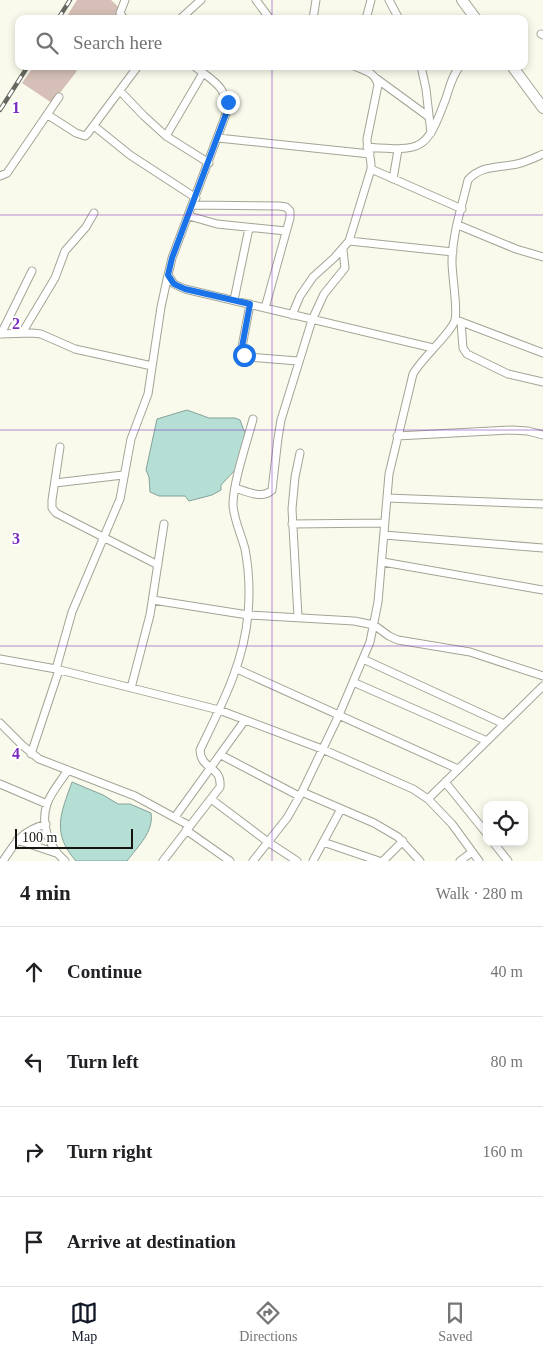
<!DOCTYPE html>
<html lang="en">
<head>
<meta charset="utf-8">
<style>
	body { margin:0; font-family:"Times New Roman",serif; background:#f2f2f2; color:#202124 }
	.controls { position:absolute; right:15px; bottom:15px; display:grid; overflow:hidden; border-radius:10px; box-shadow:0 2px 8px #0003 }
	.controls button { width:45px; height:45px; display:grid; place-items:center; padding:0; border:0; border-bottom:1px solid #e0e0e0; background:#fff; color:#202124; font:25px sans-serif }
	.scale { position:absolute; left:15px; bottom:12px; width:118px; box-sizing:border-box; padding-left:5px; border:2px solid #151611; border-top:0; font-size:14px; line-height:18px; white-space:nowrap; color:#151611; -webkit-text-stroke:4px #fff; paint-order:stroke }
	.stop { position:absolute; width:15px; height:15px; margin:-11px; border:4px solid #1a73e8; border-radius:50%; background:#fff }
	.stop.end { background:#1a73e8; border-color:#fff; box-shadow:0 1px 5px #0008 }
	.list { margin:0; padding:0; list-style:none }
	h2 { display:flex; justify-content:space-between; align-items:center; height:65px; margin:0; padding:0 20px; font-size:21px }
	h2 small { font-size:16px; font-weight:400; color:#757577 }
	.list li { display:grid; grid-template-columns:32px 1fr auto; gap:15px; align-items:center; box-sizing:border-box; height:90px; padding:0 20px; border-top:1px solid #e0e0e0 }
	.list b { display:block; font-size:19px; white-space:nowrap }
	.list em { font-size:16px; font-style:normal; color:#757577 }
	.icon { flex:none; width:28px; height:28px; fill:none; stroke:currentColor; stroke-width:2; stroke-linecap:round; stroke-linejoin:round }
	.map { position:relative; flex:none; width:543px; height:861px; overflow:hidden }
	.search { position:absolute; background:#fff; box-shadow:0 2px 8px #0003; left:15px; right:15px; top:15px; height:55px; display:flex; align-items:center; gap:12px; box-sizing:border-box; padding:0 18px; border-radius:10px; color:#757577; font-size:19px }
	.sheet { height:425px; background:#fff }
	nav { display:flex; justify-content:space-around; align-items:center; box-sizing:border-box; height:70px; border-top:1px solid #e0e0e0; background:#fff; font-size:14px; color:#757577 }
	nav a { display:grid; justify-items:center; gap:2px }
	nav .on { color:#111827 }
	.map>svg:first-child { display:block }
	.green { fill:#d5bfb7 }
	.water { fill:#b5ded5; stroke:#85a29a }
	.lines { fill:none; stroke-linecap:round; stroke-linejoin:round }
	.street-casing { stroke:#a3a496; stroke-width:9 }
	.secondary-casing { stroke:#a3a496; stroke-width:12 }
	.street { stroke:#fff; stroke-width:7 }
	.secondary { stroke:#fff; stroke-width:10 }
	.rail-casing { stroke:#676860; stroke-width:4.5 }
	.rail { stroke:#fff; stroke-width:2.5; stroke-dasharray:8; stroke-linecap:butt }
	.route { stroke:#1a73e8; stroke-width:6 }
	.grid { fill:none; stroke:#7b2cbf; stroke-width:1; stroke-opacity:0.55 }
	.grid-label { font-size:16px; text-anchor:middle; font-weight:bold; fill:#7b2cbf; stroke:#fff; stroke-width:4; stroke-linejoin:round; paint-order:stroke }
</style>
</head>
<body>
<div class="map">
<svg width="543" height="861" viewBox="0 0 543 861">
	<rect width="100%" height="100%" fill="#f9faeb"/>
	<!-- green -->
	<path class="green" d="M77 0H111L131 19H65Z
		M34 66H70L77 71 52 103 22 83Z"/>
	<!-- water -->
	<path class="water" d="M187 410 209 418H235L240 420 246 436 235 470 221 485V490L212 495 189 501 185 496H159L150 492 149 477 146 470 157 419Z
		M72 782 103 795 118 804H130L151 813C154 832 138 846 127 861H76C51 833 61 813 72 782Z"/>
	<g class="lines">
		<!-- street casing -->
		<g class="street-casing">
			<path id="street" d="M256 0 270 19
				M389 0 399 19
				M124 19 120 13 125 0
				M180 19 201 0
				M313 19 316 0
				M366 19 371 0
				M541 34 543 35
				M194 66C213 81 229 87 226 114L172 258 168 275 174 284 185 289 433 348
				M421 66 426 89 431 133
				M377 79 429 117
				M120 91 144 116 166 136 209 163
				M48 115 76 133 85 136 88 133 138 66
				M94 126 130 155 196 198
				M166 136 203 73
				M218 138 370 154
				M367 147C422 151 426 152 446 98 450 86 452 76 460 66
				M371 169 462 209
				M0 176 7 173 59 97
				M393 179 398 150
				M193 205 279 206 286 207 290 211V218L265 308
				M189 216 217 224 286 231
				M458 225 516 249 543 257
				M349 241 453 252
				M234 300 249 228
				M250 304 242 347 244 355 249 357 298 361
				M292 315 300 296 313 277 334 258 349 241 371 169C372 158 367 150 367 139L378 85C375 72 365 71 354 66
				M459 321 543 353
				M461 322 463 348 467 354 508 374 543 382
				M22 333 55 278 65 251 86 227 94 213
				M0 334 32 333 41 334 75 349 152 366
				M1 334 32 271
				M397 436 512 430 528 431 543 435
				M60 447 52 500V508L56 513 158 565
				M55 483 123 475
				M235 488C246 491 262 500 272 490L278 438 281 420 312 320 324 294 345 268 343 250
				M387 498 543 504
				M292 524 385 523
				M384 535 543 548
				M383 562 543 590
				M153 600 248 615 354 621 374 625 389 636 398 640 470 652 543 676
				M298 617 292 509 295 477 300 453
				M0 659 56 669 219 710 322 749 413 789 428 799 452 824 479 861
				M363 659 504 724
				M56 669 72 612 120 499 131 439 148 394 161 307 168 275
				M237 669 458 769
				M353 682 487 741
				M131 688 150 615 164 524
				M0 723 22 745 39 759 135 796 190 826
				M31 754 59 670
				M221 755 299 796
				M445 782 487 834
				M0 784 47 804
				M302 792 374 823 398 837 420 861
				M211 799 268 842 297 861
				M428 799 543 686
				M175 817 245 720
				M186 830 230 861
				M17 840 56 853
				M323 842 379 861
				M493 842 508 861
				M3 861C16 841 22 831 46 824
				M65 861C49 847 40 825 47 804 51 792 61 781 68 770
				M163 861 220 787C222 765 201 771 200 750 221 706 244 663 248 614 250 592 249 570 245 549 241 534 234 520 233 505 233 482 247 442 253 419
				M253 861 287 818 302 792 339 715 370 642 378 602 389 474 413 374C421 359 452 332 455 320 458 308 452 277 452 262 452 235 462 206 468 180 481 165 499 168 517 164 526 162 534 158 543 154
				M313 861 341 809
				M383 861 403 841
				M460 861 472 852"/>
		</g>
		<!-- secondary casing -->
		<g class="secondary-casing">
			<path id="secondary" d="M462 0 476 19
				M512 66 543 108"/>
		</g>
		<!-- street -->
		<use href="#street" class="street"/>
		<!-- secondary -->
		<use href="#secondary" class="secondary"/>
		<!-- rail casing -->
		<g class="rail-casing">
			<path id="rail" d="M58 19 70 0
				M0 110 28 66"/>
		</g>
		<!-- rail -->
		<use href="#rail" class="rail"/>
	</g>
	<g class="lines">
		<!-- route -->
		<path class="route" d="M228 102 226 114 172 258 168 275 174 284 185 289 250 304 242 347 244 355"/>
	</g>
	<!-- grid -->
	<path class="grid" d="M272 0V19M272 66V861M0 215H543M0 430H543M0 646H543"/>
	<g class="grid-label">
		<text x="16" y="113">1</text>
		<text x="16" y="329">2</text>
		<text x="16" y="544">3</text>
		<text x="16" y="759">4</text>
	</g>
</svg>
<div class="controls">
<button><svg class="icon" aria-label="locate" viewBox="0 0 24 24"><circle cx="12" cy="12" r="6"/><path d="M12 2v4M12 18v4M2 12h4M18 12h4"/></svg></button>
</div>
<div class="scale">100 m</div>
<div class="stop" style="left:244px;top:355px"></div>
<div class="stop end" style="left:228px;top:102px"></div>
<div class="search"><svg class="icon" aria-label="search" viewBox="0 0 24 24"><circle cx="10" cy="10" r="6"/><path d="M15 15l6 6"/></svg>Search here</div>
</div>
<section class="sheet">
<h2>4 min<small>Walk · 280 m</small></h2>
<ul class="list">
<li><svg class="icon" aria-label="ahead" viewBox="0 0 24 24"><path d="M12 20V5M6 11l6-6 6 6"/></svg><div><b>Continue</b></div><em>40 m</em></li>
<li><svg class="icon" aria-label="left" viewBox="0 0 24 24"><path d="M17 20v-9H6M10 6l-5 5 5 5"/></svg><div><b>Turn left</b></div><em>80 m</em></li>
<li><svg class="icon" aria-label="right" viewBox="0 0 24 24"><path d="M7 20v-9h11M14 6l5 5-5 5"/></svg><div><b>Turn right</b></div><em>160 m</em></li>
<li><svg class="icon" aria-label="arrive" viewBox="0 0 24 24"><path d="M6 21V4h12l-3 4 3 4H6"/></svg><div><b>Arrive at destination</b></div></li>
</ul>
</section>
<nav>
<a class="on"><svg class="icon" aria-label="map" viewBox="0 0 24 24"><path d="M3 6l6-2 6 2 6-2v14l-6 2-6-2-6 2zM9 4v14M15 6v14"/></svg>Map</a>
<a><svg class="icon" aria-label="directions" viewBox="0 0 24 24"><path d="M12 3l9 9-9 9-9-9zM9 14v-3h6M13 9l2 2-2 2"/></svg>Directions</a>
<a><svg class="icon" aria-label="saved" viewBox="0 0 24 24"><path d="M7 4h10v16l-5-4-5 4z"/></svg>Saved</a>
</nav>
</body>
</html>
